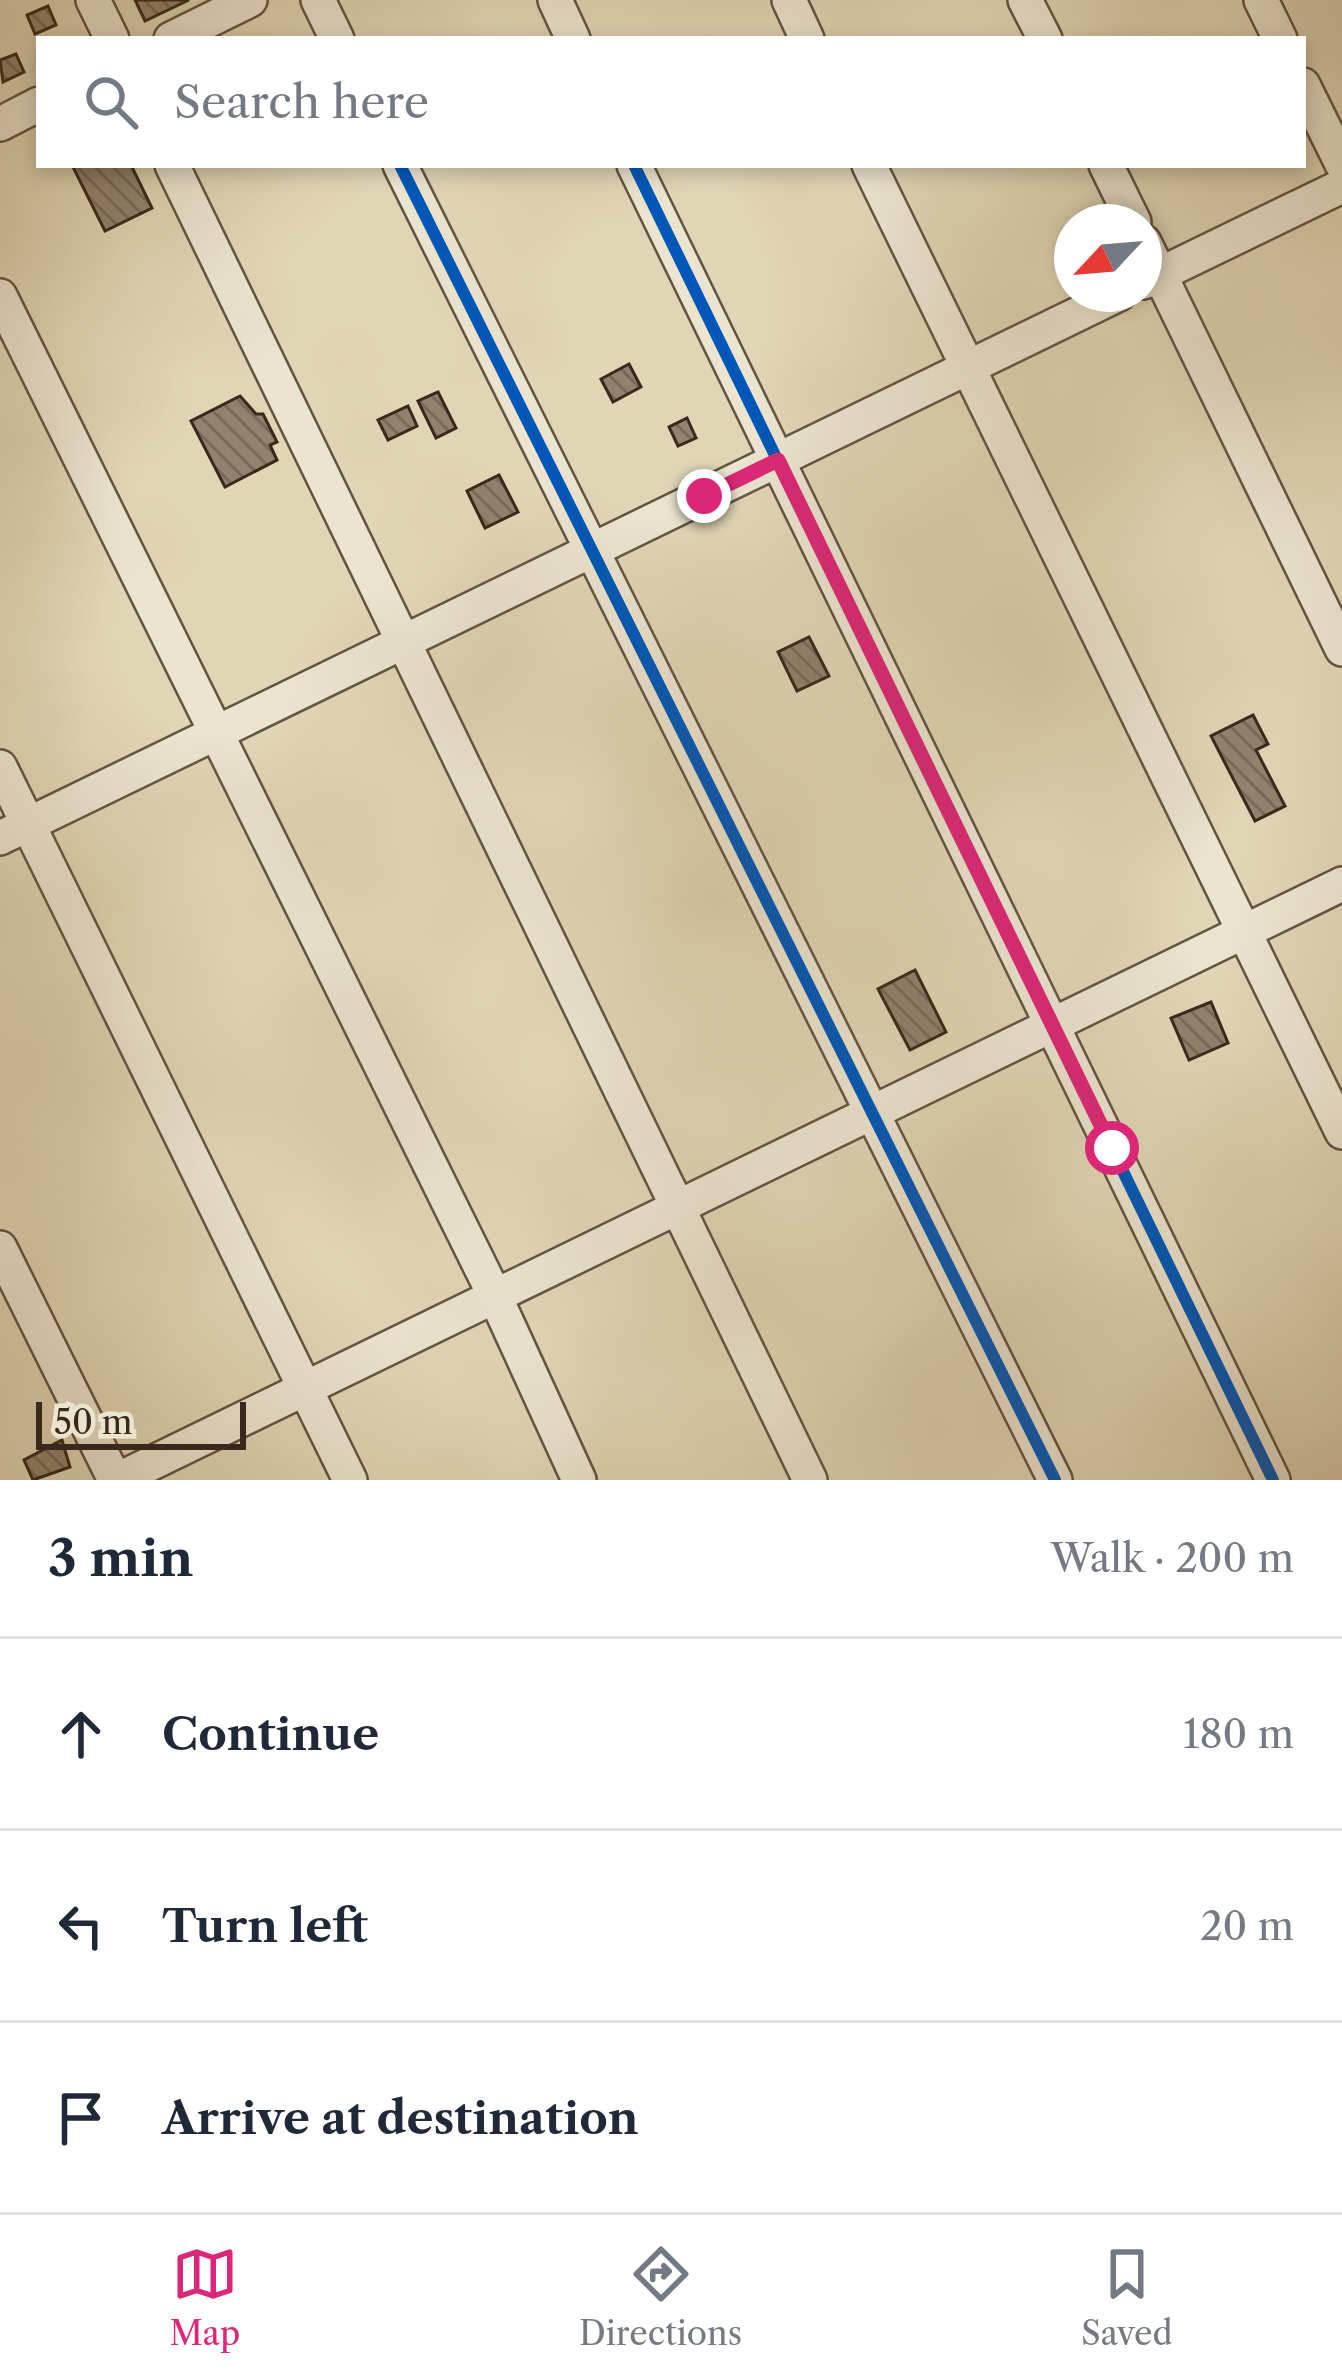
<!DOCTYPE html>
<html lang="en">
<head>
<meta charset="utf-8">
<style>
	body { margin:0; font-family:"Libre Caslon Text",serif; background:#f6f6f7; color:#1f2937 }
	.compass { position:absolute; left:1054px; top:204px; width:108px; height:108px; border-radius:50%; background:#fff; box-shadow:0 6px 18px #0003; rotate:244deg }
	.scale { position:absolute; left:36px; bottom:30px; width:210px; box-sizing:border-box; padding-left:12px; border:6px solid #39291c; border-top:0; font-size:33px; line-height:42px; white-space:nowrap; color:#39291c; -webkit-text-stroke:9px #ebe4cf; paint-order:stroke }
	.stop { position:absolute; width:36px; height:36px; margin:-27px; border:9px solid #db2777; border-radius:50%; background:#fff }
	.stop.end { background:#db2777; border-color:#fff; box-shadow:0 3px 12px #0008 }
	.list { margin:0; padding:0; list-style:none }
	h2 { display:flex; justify-content:space-between; align-items:center; height:156px; margin:0; padding:0 48px; font-size:51px }
	h2 small { font-size:39px; font-weight:400; color:#747a83 }
	.list li { display:grid; grid-template-columns:78px 1fr auto; gap:36px; align-items:center; box-sizing:border-box; height:192px; padding:0 48px; border-top:3px solid #e0e1e3 }
	.list b { display:block; font-size:45px; white-space:nowrap }
	.list em { font-size:39px; font-style:normal; color:#747a83 }
	.icon { flex:none; width:66px; height:66px; fill:none; stroke:currentColor; stroke-width:2; stroke-linecap:round; stroke-linejoin:round }
	.map { position:relative; flex:none; width:1342px; height:1480px; overflow:hidden }
	.search { position:absolute; background:#fff; box-shadow:0 6px 18px #0003; left:36px; right:36px; top:36px; height:132px; display:flex; align-items:center; gap:30px; box-sizing:border-box; padding:0 42px; border-radius:0px; color:#747a83; font-size:45px }
	.sheet { height:732px; background:#fff }
	nav { display:flex; justify-content:space-around; align-items:center; box-sizing:border-box; height:168px; border-top:3px solid #e0e1e3; background:#fff; font-size:33px; color:#747a83 }
	nav a { display:grid; justify-items:center; gap:6px }
	nav .on { color:#db2777 }
	.map>svg:first-child { display:block }
	.building { fill:url(#building-back-hatch); stroke:#39291c; stroke-width:3 }
	.lines { fill:none; stroke-linecap:round; stroke-linejoin:round }
	.minor-casing { stroke:#635442; stroke-width:38 }
	.minor { stroke:#ebe4cf; stroke-width:33 }
	.cycleway-casing { stroke:#ebe4cf; stroke-width:20 }
	.cycleway { stroke:#0057b8; stroke-width:12 }
	.route { stroke:#db2777; stroke-width:15 }
</style>
</head>
<body>
<div class="map">
<svg width="1342" height="1480" viewBox="0 0 1342 1480">
	<defs>
		<pattern id="building-back-hatch" width="6" height="6" patternUnits="userSpaceOnUse" patternTransform="scale(3)"><rect width="6" height="6" fill="#90826c"/><path d="M-1 5l2 2M0 0l6 6M5-1l2 2" fill="none" stroke="#776a58"/></pattern>
	</defs>
	<rect width="100%" height="100%" fill="#e0d5b5"/>
	<filter id="stains"><feTurbulence type="fractalNoise" baseFrequency=".00167" numOctaves="4"/><feColorMatrix values="0 0 0 0 .2 0 0 0 0 .09 0 0 0 0 .02 0 0 0 .5 -.17"/></filter>
	<radialGradient id="worn" r=".72"><stop offset=".6" stop-color="#630" stop-opacity="0"/><stop offset="1" stop-color="#630" stop-opacity=".3"/></radialGradient>
	<!-- building -->
	<path class="building" d="M135 0H189L145 21Z
		M48 6 56 25 35 34 27 15Z
		M16 54 24 72 3 82 0 60Z
		M72 165H131L152 208 105 231Z
		M629 364 641 387 613 402 601 379Z
		M438 392 456 428 436 438 418 401Z
		M240 396 256 414H263L277 442 270 445 277 460 225 487 191 421Z
		M408 406 417 426 388 440 378 420Z
		M687 418 696 438 678 446 669 427Z
		M499 475 518 512 485 528 467 491Z
		M809 637 829 676 797 691 778 652Z
		M1253 715 1268 744 1256 750 1285 806 1255 821 1211 736Z
		M915 970 946 1032 910 1050 878 989Z
		M1211 1002 1228 1043 1189 1060 1171 1018Z
		M62 1440 70 1467 33 1480 24 1460Z"/>
	<g class="lines">
		<!-- minor casing -->
		<g class="minor-casing">
			<path id="minor" d="M93 0 112 39
				M318 0 337 39
				M555 0 573 39
				M789 0 807 39
				M1025 0 1045 39
				M1261 0 1280 39
				M171 39 250 0
				M1303 85 1342 164
				M0 124 39 104
				M172 165 810 1480
				M400 165 1055 1480
				M634 165 1273 1480
				M869 165 1342 1132
				M1106 165 1134 222
				M1144 242 1342 649
				M1144 282 1342 186
				M0 296 493 1292 579 1480
				M0 767 350 1480
				M0 838 1119 294
				M0 1248 115 1480
				M117 1480 1342 884"/>
		</g>
		<!-- minor -->
		<use href="#minor" class="minor"/>
		<!-- cycleway casing -->
		<g class="cycleway-casing">
			<path id="cycleway" d="M400 165 1055 1480
				M634 165 1273 1480"/>
		</g>
		<!-- cycleway -->
		<use href="#cycleway" class="cycleway"/>
	</g>
	<g class="lines">
		<!-- route -->
		<path class="route" d="M704 496 778 460 1112 1148"/>
	</g>
	<rect width="100%" height="100%" filter="url(#stains)"/>
	<rect width="100%" height="100%" fill="url(#worn)"/>
</svg>
<svg class="compass" viewBox="-18 -18 36 36"><path d="M0-13l5 13h-10z" fill="#e53935"/><path d="M0 13l5-13h-10z" fill="#747a83"/></svg>
<div class="scale">50 m</div>
<div class="stop" style="left:1112px;top:1148px"></div>
<div class="stop end" style="left:704px;top:496px"></div>
<div class="search"><svg class="icon" aria-label="search" viewBox="0 0 24 24"><circle cx="10" cy="10" r="6"/><path d="M15 15l6 6"/></svg>Search here</div>
</div>
<section class="sheet">
<h2>3 min<small>Walk · 200 m</small></h2>
<ul class="list">
<li><svg class="icon" aria-label="ahead" viewBox="0 0 24 24"><path d="M12 20V5M6 11l6-6 6 6"/></svg><div><b>Continue</b></div><em>180 m</em></li>
<li><svg class="icon" aria-label="left" viewBox="0 0 24 24"><path d="M17 20v-9H6M10 6l-5 5 5 5"/></svg><div><b>Turn left</b></div><em>20 m</em></li>
<li><svg class="icon" aria-label="arrive" viewBox="0 0 24 24"><path d="M6 21V4h12l-3 4 3 4H6"/></svg><div><b>Arrive at destination</b></div></li>
</ul>
</section>
<nav>
<a class="on"><svg class="icon" aria-label="map" viewBox="0 0 24 24"><path d="M3 6l6-2 6 2 6-2v14l-6 2-6-2-6 2zM9 4v14M15 6v14"/></svg>Map</a>
<a><svg class="icon" aria-label="directions" viewBox="0 0 24 24"><path d="M12 3l9 9-9 9-9-9zM9 14v-3h6M13 9l2 2-2 2"/></svg>Directions</a>
<a><svg class="icon" aria-label="saved" viewBox="0 0 24 24"><path d="M7 4h10v16l-5-4-5 4z"/></svg>Saved</a>
</nav>
</body>
</html>
